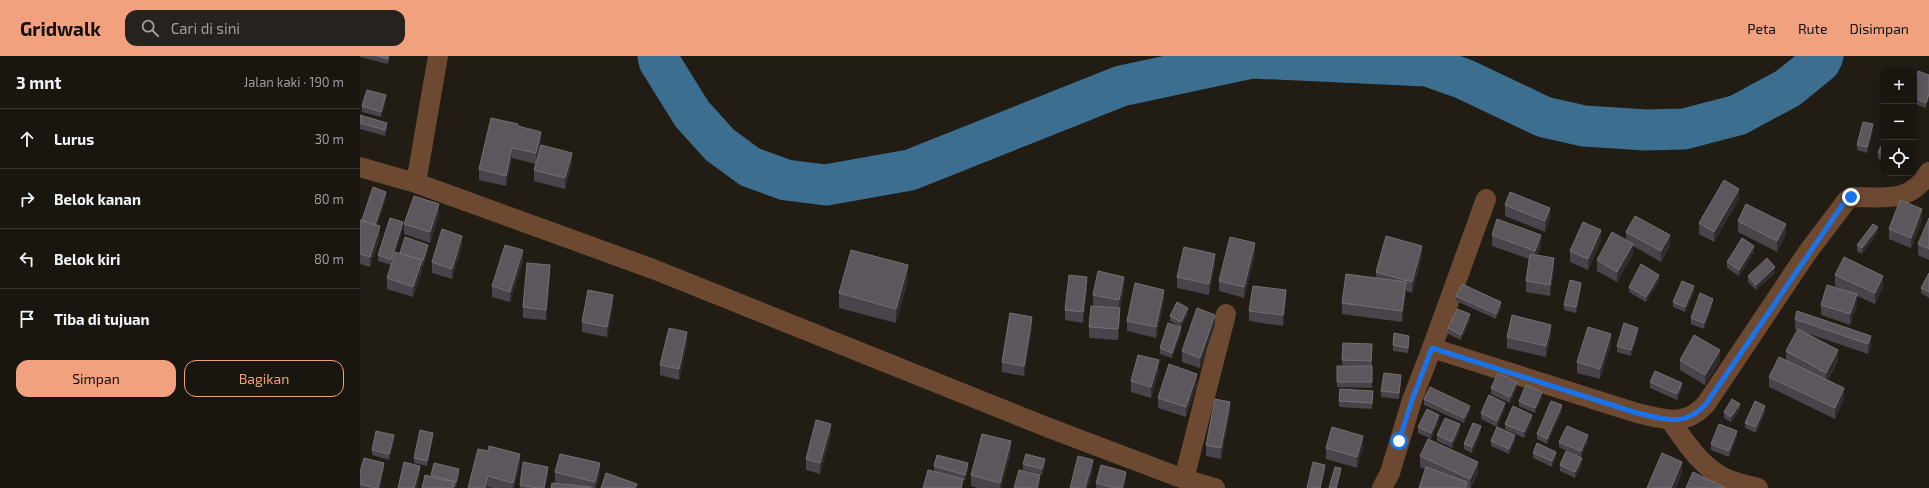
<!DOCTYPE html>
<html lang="id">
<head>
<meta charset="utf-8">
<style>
	body { margin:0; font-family:"Exo 2",sans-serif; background:#26221d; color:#f1f3f6 }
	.controls { position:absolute; right:12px; top:12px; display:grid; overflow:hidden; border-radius:8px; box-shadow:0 2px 10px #0003 }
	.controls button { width:36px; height:36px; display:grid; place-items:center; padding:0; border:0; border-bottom:1px solid #37342f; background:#19150f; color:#f1f3f6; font:20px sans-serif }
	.stop { position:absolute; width:12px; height:12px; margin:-9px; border:3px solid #1a73e8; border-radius:50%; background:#fff }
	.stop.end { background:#1a73e8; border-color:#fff; box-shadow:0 1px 4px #0008 }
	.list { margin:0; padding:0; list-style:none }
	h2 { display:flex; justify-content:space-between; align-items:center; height:52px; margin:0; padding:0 16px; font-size:17px }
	h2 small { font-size:13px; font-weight:400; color:#9f9f9e }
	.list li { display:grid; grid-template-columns:26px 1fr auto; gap:12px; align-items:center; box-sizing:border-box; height:60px; padding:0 16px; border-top:1px solid #37342f }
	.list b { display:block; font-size:15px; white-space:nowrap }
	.list em { font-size:13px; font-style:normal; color:#9f9f9e }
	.actions { display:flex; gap:8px; padding:12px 16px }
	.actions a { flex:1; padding:9px 0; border:1px solid #f2a17e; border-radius:12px; text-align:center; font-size:14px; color:#f2a17e }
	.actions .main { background:#f2a17e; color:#111 }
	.icon { flex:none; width:22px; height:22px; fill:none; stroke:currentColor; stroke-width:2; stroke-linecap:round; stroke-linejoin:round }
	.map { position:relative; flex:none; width:1569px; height:432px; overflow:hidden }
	header { display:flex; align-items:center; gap:24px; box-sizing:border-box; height:56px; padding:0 20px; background:#f2a17e; color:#111 }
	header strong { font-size:19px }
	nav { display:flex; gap:22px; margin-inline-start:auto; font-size:14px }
	.search { width:280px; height:36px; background:#26221d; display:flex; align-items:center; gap:10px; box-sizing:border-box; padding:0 14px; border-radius:12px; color:#9f9f9e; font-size:15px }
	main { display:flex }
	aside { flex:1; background:#19150f }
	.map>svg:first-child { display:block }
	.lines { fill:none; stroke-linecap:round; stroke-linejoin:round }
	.river { stroke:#3b6e8f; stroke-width:41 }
	.street { stroke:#6d4931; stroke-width:20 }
	.wall { fill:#49444b }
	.shaded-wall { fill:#312c2e }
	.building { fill:#5b575c; stroke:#746f73 }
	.route { stroke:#1a73e8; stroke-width:5 }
</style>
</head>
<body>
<header>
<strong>Gridwalk</strong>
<div class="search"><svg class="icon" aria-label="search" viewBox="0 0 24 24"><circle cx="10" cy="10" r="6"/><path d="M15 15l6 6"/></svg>Cari di sini</div>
<nav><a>Peta</a><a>Rute</a><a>Disimpan</a></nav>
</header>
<main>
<aside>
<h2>3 mnt<small>Jalan kaki · 190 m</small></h2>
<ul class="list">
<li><svg class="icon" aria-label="ahead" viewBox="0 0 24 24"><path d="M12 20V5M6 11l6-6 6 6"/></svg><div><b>Lurus</b></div><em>30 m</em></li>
<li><svg class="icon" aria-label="right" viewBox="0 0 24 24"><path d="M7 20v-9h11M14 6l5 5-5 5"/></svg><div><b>Belok kanan</b></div><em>80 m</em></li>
<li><svg class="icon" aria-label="left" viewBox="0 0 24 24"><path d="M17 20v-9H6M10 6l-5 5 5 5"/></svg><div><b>Belok kiri</b></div><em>80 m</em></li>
<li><svg class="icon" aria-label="arrive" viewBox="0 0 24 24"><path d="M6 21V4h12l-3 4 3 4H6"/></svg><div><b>Tiba di tujuan</b></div></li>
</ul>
<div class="actions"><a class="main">Simpan</a><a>Bagikan</a></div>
</aside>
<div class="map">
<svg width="1569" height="432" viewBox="0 0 1569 432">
	<rect width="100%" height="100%" fill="#211c14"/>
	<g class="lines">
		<!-- river -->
		<path class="river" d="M298 0 299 5 332 58 360 89 390 111 426 124 466 129 550 114 761 30 892 2 1067 10 1104 23 1184 61 1224 70 1286 74 1324 73 1378 59 1428 32 1460 6 1463 0"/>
		<!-- street -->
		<path class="street" d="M0 111 56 127 293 213 684 370 824 423 855 432
			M56 127 78 0
			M1072 292 1126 143
			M1310 364C1325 385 1341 411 1365 422 1375 427 1387 429 1398 432
			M824 423 866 258
			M1022 432 1030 417 1052 344 1072 292 1277 357C1305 363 1324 372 1346 348L1447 197 1487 144 1491 141C1522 141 1551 148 1569 116"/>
	</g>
	<!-- wall -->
	<path class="wall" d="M0 0H30L28 8 0 1Z
		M1569 19 1566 52 1554 48V25Z
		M26 45 21 61 2 56V50Z
		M0 59 27 72 25 80 0 73Z
		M158 70 181 86 176 108 152 102 146 130 119 124V113Z
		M1513 74 1507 97 1497 94V89Z
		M1524 83V105L1518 103V97Z
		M212 107 205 133 174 125V114Z
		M26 142 17 169 20 181 10 211 0 208V164H2Z
		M1379 143 1354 186 1339 178V167Z
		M1145 149 1190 162 1185 176 1145 160Z
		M79 159 70 187 44 178V168Z
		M1569 162V204L1558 199V188Z
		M1562 164 1551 192 1529 183V173Z
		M1378 165 1426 179 1417 196 1378 176Z
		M43 172 31 209 18 205V199Z
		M1266 176 1310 190 1301 206 1273 190V198L1257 226 1237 215V204L1266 184Z
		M1518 176 1502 198 1497 195V189Z
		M1132 179 1181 190 1177 199 1194 212 1190 240 1166 236V225L1169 203 1132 190Z
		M1241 184 1228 214 1210 206V195Z
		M102 190 92 223 72 217V206Z
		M68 195 63 210 62 209V215L53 241 27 233V222L40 197Z
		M1394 196 1379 220 1367 212V206Z
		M895 198 884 242 859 235V225Z
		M1062 201 1052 237 1046 235 1042 266 982 258V247L1016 222V216Z
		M163 205 150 246 132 241V230Z
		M855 208 849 239 817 232V221Z
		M1415 217 1396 234 1388 226V220Z
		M1569 217V242L1561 237V232Z
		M190 219 186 264 163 262V251Z
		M1475 219 1523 231 1515 248 1497 240V249L1490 269 1461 259V249L1486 235 1475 230Z
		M548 224 536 267 479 252V237Z
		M1299 225 1286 246 1269 236V231Z
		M727 232 723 267 705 264V254Z
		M764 232 760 252V262L758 284 729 282V271L735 250 733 249V239Z
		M1221 233 1216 257 1204 254V249Z
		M1334 236 1325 256 1313 251V246Z
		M1096 240 1141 252 1136 263 1096 245Z
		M804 245 796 282 767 275V265Z
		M926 245 923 270 889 265V255Z
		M1353 248 1344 273 1331 268V262Z
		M253 250 247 281 222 276V266Z
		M828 258 821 271 810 265V260Z
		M1435 263 1511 280V291L1508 298 1444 276 1478 305 1468 324 1484 343 1475 363 1409 331V321L1426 304V295L1437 274 1435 273Z
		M1110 264 1101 284 1088 278V272Z
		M855 269 840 312 822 306V295Z
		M672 271 664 320 642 316V306Z
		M821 277 812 302 800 298V292Z
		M1278 277 1271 300 1257 296V290Z
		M1191 279 1186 301 1147 292V281Z
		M1049 286 1048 297 1033 295V289Z
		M327 287 319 324 300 319V309Z
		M1012 288V332L977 331V310H1003L982 309V304Z
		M1251 288 1240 323 1217 317V306Z
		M1320 304 1360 305 1345 329 1320 314Z
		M799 315 791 342 771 336V325Z
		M1041 325 1039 343 1021 341V335Z
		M1290 326 1322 332 1317 344 1290 332Z
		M837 328 826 361 798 352V342Z
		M1157 331 1150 347 1131 338V332Z
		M1013 340 1012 353 979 351V345Z
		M1182 341 1175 357 1159 350V345Z
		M1064 343 1110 355 1104 367 1064 349Z
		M1145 352 1137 371 1121 363V357Z
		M1380 354 1371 366 1364 362V356Z
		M1202 355 1187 388 1177 383V378Z
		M870 356 861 403 846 400V389Z
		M1405 356 1396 377 1385 372V367Z
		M1172 364 1164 382 1145 373V368Z
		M1079 365 1071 383 1058 377V371Z
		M1100 374 1092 392 1077 385V379Z
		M1121 376 1112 397 1104 393V388Z
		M471 378 460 418 446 414V403Z
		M1377 381 1369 401 1351 394V388Z
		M73 383 67 410 54 407V402Z
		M34 385 29 404 12 399V394Z
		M1131 385H1155L1149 398 1131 390Z
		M1228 385 1221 401 1199 391V386Z
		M1003 391 997 412 966 403V392Z
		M118 393 160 409 154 432H132L128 431 127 432H108Z
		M651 396 641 432H618L611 430V419Z
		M1173 397 1196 401 1192 411 1173 402Z
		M1060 400 1118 417 1111 432H1059L1065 413 1060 411Z
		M663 408H685L682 419 663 414Z
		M1222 408 1215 422 1200 415V409Z
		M574 410 608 413 605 425 603 424V432L574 415Z
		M24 412 20 432H0V416Z
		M188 416 185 432H160V429Z
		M195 416 240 418 236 432H191L200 428 195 427Z
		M99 419 96 431H94V432L71 420Z
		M766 422 764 432H736V427Z"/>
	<!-- shaded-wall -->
	<path class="shaded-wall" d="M28 0H30L28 8Z
		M1569 38V44L1566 52V47Z
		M26 39V45L21 61V56Z
		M27 67V72L25 80V74Z
		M1513 68V74L1507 97V91Z
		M181 76V86L176 108V97Z
		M152 92V102L146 130V120Z
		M212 97V107L205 133V122Z
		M1379 133V143L1354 186V176Z
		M26 136V142L15 174V169Z
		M79 148V159L70 187V176Z
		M1190 152V162L1185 176V165Z
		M1562 153V164L1551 192V182Z
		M43 166V172L31 209V204Z
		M1426 168V179L1417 196V185Z
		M20 170V181L10 211V201Z
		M1518 171V176L1502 198V192Z
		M1241 174V184L1228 214V203Z
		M1181 179V190L1175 205V195Z
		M1310 179V190L1301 206V195Z
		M102 180V190L92 223V213Z
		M895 187V198L884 242V231Z
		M1273 188V198L1257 226V216Z
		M68 189V195L63 210V204Z
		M1062 190V201L1052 237V226Z
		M1394 190V196L1379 220V214Z
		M163 194V205L150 246V236Z
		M855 198V208L849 239V228Z
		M1194 202V212L1190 240V229Z
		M62 204V215L53 241V231Z
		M190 209V219L186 264V254Z
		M548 209V224L536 267V253Z
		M1415 211V217L1396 234V229Z
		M1299 219V225L1286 246V241Z
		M1523 220V231L1515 248V237Z
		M727 221V232L723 267V256Z
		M764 221V232L759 255V244Z
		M1046 226V237L1042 266V255Z
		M1221 227V233L1216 257V251Z
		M1334 230V236L1325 256V251Z
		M804 234V245L796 282V271Z
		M926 234V245L923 270V259Z
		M1497 238V249L1490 269V258Z
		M253 239V250L247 281V271Z
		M1353 243V248L1344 273V267Z
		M1141 246V252L1136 263V258Z
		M760 252V262L758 284V273Z
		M828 252V258L821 271V266Z
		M1110 258V264L1101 284V279Z
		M855 259V269L840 312V302Z
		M672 261V271L664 320V310Z
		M1191 269V279L1186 301V290Z
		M821 271V277L812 302V297Z
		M1278 272V277L1271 300V294Z
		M327 276V287L319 324V313Z
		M1251 278V288L1240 323V313Z
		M1049 280V286L1048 297V292Z
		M1511 280V291L1508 298V288Z
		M1360 294V305L1345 329V319Z
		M1478 294V305L1466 327V317Z
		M799 304V315L791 342V331Z
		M837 318V328L826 361V351Z
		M1041 319V325L1039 343V337Z
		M1157 326V331L1150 347V341Z
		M1322 327V332L1317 344V338Z
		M1484 332V343L1475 363V352Z
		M1182 336V341L1175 357V352Z
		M870 346V356L861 403V392Z
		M1145 347V352L1137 371V365Z
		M1380 348V354L1371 366V361Z
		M1202 349V355L1187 388V383Z
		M1110 350V355L1104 367V362Z
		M1405 350V356L1396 377V371Z
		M1079 359V365L1071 383V377Z
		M1172 359V364L1164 382V376Z
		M471 368V378L460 418V407Z
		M1100 368V374L1092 392V386Z
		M1121 370V376L1112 397V391Z
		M1377 375V381L1369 401V395Z
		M73 377V383L67 410V405Z
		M34 379V385L29 404V398Z
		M1155 379V385L1149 398V393Z
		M1228 379V385L1221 401V395Z
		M1003 380V391L997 412V401Z
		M651 385V396L641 432H640V427Z
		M1196 396V401L1192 411V405Z
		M160 398V409L154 432H153V427Z
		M1222 402V408L1215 422V416Z
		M685 403V408L682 419V413Z
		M733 404V415L728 432H725Z
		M1118 406V417L1111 432H1110V423Z
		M1322 406V417L1316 432H1311Z
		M24 407V412L20 432H18Z
		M240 407V418L236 432H235V426Z
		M608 407V413L605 425V419Z
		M965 409V415L961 432H960Z
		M60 410V420L57 432H54Z
		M188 411V416L185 432H184Z
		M981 412V418L977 432H976Z
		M99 413V419L96 431V426Z
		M766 416V422L764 432H762Z
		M680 419V425L679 432H677Z
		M128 420 127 432H125Z
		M603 423V432H601Z"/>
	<!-- building -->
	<path class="building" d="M18 0H28V3Z
		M1558 15 1569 19V38L1566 47 1554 42V25Z
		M7 34 26 39 21 56 2 50Z
		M0 59 27 67 25 74 0 67Z
		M131 62 158 68V70L181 76 176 97 152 92 146 120 119 113Z
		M1503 66 1513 68 1507 91 1497 89Z
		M1524 83V99L1518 97Z
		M181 89 212 97 205 122 174 114Z
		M1364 124 1379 133 1354 176 1339 167Z
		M13 131 26 136 15 169 2 164Z
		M1150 136 1190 152 1185 165 1145 149Z
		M54 140 79 148 70 176 44 168Z
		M1540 144 1562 153 1551 182 1529 173Z
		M1386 148 1426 168 1417 185 1378 165Z
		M1275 160 1310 179 1301 195 1266 176Z
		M30 162 43 166 31 204 18 199Z
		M1569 162V193L1558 188Z
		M1137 163 1181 179 1175 195 1132 179Z
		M0 164 20 170 10 201 0 198Z
		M1223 166 1241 174 1228 203 1210 195Z
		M1513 168 1518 171 1502 192 1497 189Z
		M82 173 102 180 92 213 72 206Z
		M1252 176 1273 188 1257 216 1237 204Z
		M1026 180 1062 190 1052 226 1016 216Z
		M45 181 68 189 63 204 40 197Z
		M870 181 895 187 884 231 859 225Z
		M1382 182 1394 190 1379 214 1367 206Z
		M145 189 163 194 150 236 132 230Z
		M824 191 855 198 849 228 817 221Z
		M491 194 548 209 536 253 479 237Z
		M35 196 62 204 53 231 27 222Z
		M1170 198 1194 202 1190 229 1166 225Z
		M1484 201 1523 220 1515 237 1475 219Z
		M1407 202 1415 211 1396 229 1388 220Z
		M167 207 190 209 186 254 163 251Z
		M1281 208 1299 219 1286 241 1269 231Z
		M738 215 764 221 759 244 733 239Z
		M1569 217V236L1561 232Z
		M986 218 1046 226 1042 255 982 247Z
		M709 219 727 221 723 256 705 254Z
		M1210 224 1221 227 1216 251 1204 249Z
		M1322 225 1334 230 1325 251 1313 246Z
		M775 227 804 234 796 271 767 265Z
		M1102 228 1141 246 1136 258 1096 240Z
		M1467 229 1497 238 1490 258 1461 249Z
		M893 230 926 234 923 259 889 255Z
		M228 234 253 239 247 271 222 266Z
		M1340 237 1353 243 1344 267 1331 262Z
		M817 246 828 252 821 266 810 260Z
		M731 250 760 252 758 273 729 271Z
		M837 252 855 259 840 302 822 295Z
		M1097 253 1110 258 1101 279 1088 272Z
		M1437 255 1511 280 1508 288 1435 263Z
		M650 257 672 261 664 310 642 306Z
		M1152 259 1191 269 1186 290 1147 281Z
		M808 267 821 271 812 297 800 292Z
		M1264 267 1278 272 1271 294 1257 290Z
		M1228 271 1251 278 1240 313 1217 306Z
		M309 272 327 276 319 313 300 309Z
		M1438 273 1478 294 1466 317 1426 295Z
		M1034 277 1049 280 1048 292 1033 289Z
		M1334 279 1360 294 1345 319 1320 304Z
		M983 287 1012 288 1011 305 982 304Z
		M778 299 799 304 791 331 771 325Z
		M1419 301 1484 332 1475 352 1409 321Z
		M809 308 837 318 826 351 798 342Z
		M977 310H1012V326H977Z
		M1295 315 1322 327 1317 338 1290 326Z
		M1024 317 1041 319 1039 337 1021 335Z
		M1138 317 1157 326 1150 341 1131 332Z
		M1166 329 1182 336 1175 352 1159 345Z
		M1070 331 1110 350 1104 362 1064 343Z
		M980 333 1013 335 1012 347 979 345Z
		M1129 339 1145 347 1137 365 1121 357Z
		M855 343 870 346 861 392 846 389Z
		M1372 343 1380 348 1371 361 1364 356Z
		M1191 345 1202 349 1187 383 1177 378Z
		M1395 345 1405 350 1396 371 1385 367Z
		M1153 350 1172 359 1164 376 1145 368Z
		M1067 353 1079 359 1071 377 1058 371Z
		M1085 362 1100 368 1092 386 1077 379Z
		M456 364 471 368 460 407 446 403Z
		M1113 367 1121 370 1112 391 1104 388Z
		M1359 368 1377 375 1369 395 1351 388Z
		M1207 370 1228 379 1221 395 1199 386Z
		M972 371 1003 380 997 401 966 392Z
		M1137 371 1155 379 1149 393 1131 385Z
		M60 374 73 377 67 405 54 402Z
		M16 375 34 379 29 398 12 394Z
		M622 378 651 385 640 427 611 419Z
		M1068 383 1118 406 1110 423 1060 400Z
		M1177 387 1196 396 1192 405 1173 397Z
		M129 390 160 398 153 427 128 420 125 432H108L118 393 128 395Z
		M1206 395 1222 402 1215 416 1200 409Z
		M1302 397 1322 406 1311 432H1287Z
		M200 398 240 407 235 426 195 416Z
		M666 398 685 403 682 413 663 408Z
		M577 399 608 407 605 419 574 410Z
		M718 400 733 404 725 432H710Z
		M4 402 24 407 18 432H15L0 428V416Z
		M44 406 60 410 54 432H38Z
		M163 406 188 411 184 432H177L160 429Z
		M953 406 965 409 960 432H947Z
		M74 407 99 413 96 426 71 419Z
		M741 409 766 416 762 432H755L736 427Z
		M975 411 981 412 976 432H969Z
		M1066 411 1107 426 1105 432H1059Z
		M568 414 603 423 601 432H563Z
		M659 414 680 419 677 432H654Z
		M1333 416 1366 432H1326Z
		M246 417 277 428 275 432H241Z
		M65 419 94 426 93 432H62Z
		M192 427 231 431V432H191Z"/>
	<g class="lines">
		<!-- route -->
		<path class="route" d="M1039 385 1052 344 1072 292 1277 357C1305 363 1324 372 1346 348L1483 148 1491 141"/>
	</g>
</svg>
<div class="controls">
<button>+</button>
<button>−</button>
<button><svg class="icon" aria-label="locate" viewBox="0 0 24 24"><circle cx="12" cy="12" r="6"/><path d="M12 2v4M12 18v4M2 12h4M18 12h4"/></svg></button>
</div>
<div class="stop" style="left:1039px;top:385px"></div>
<div class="stop end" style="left:1491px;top:141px"></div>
</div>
</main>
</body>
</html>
